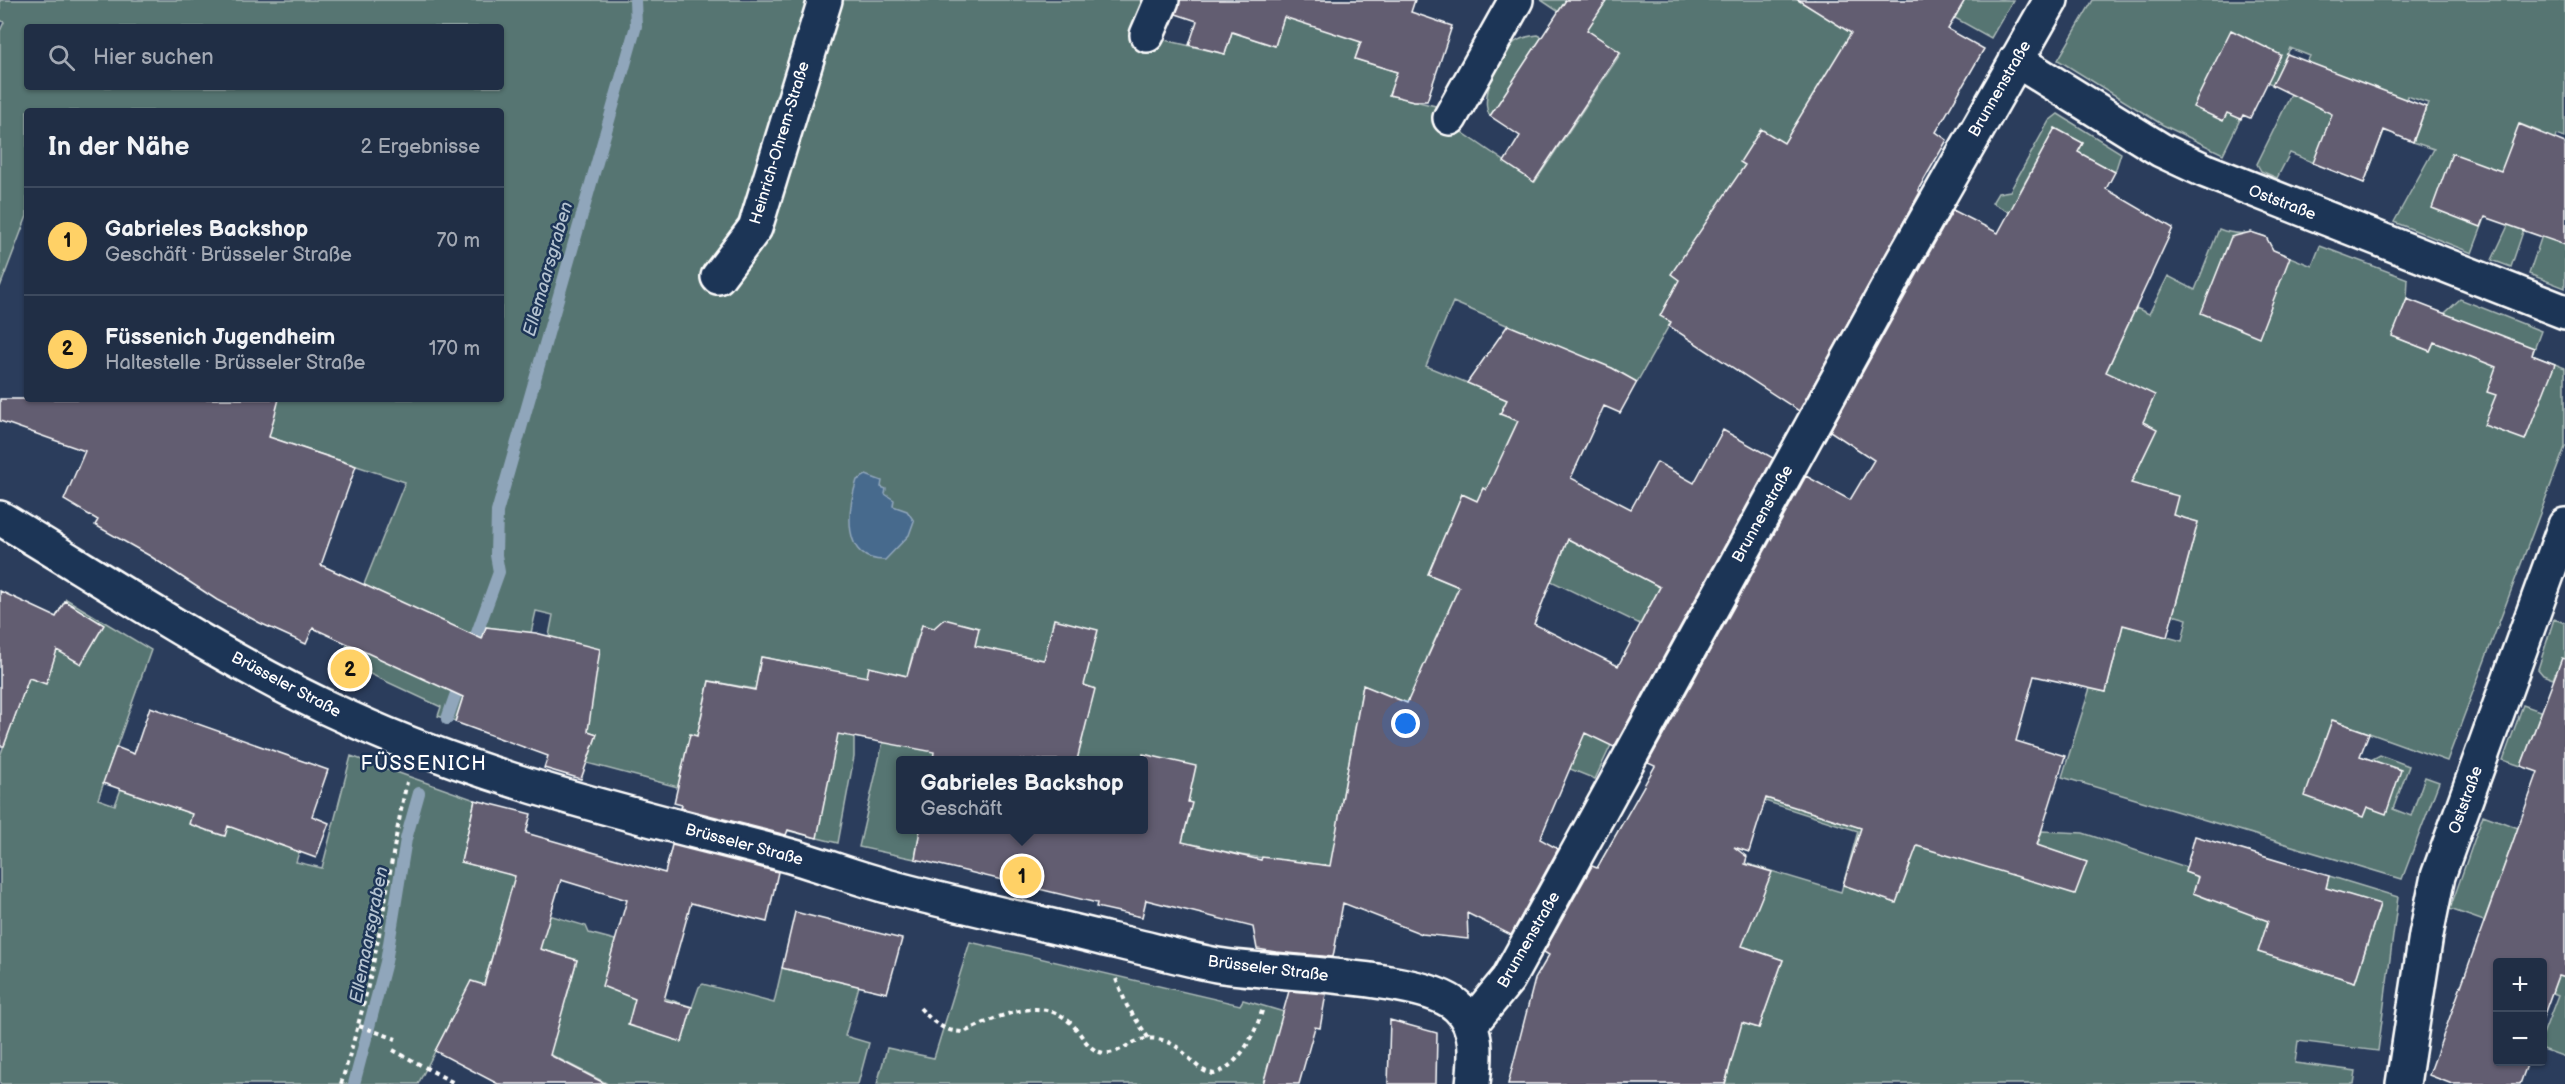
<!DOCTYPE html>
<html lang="de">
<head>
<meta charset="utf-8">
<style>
	body { margin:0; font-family:"Balsamiq Sans",sans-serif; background:#2d3a50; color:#f1f3f6 }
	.controls { position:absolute; right:18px; bottom:18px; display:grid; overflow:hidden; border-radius:6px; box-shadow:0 2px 4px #0004 }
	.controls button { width:54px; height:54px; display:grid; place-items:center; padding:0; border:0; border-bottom:2px solid #3d4a5e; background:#202e45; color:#f1f3f6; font:30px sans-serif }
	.you { position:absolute; left:1406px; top:724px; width:21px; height:21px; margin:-15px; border:4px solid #fff; border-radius:50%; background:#1a73e8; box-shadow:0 0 0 9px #1a73e833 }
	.badge { display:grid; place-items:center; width:39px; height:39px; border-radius:50%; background:#ffd166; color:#111; font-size:20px; font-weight:700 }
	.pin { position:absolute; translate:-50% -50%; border:3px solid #fff; box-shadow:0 2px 6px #0006 }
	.popup { position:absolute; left:896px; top:756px; width:252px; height:78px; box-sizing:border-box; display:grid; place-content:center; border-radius:6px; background:#202e45; filter:drop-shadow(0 2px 4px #0005); font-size:20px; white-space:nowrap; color:#a2a8b3 }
	.popup b { font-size:22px; color:#f1f3f6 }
	.popup::after { content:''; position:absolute; left:50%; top:100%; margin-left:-12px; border:12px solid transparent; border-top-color:#202e45 }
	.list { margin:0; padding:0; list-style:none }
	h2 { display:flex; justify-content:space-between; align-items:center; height:78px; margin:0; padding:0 24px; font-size:26px }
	h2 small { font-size:20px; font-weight:400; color:#a2a8b3 }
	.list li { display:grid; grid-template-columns:39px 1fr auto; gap:18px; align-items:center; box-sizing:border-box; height:108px; padding:0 24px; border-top:2px solid #3d4a5e }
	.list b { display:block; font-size:22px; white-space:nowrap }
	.list p { margin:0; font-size:20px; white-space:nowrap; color:#a2a8b3 }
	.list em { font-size:20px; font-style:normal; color:#a2a8b3 }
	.icon { flex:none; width:33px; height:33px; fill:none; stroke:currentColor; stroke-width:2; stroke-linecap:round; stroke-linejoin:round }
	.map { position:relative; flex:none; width:2565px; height:1084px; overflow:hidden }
	.search { position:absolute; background:#202e45; box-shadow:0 2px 4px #0004; left:24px; top:24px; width:480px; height:66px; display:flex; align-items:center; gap:15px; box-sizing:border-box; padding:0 21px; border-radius:6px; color:#a2a8b3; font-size:22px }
	.panel { position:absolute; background:#202e45; box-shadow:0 2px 4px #0004; left:24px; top:108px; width:480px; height:294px; border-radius:6px }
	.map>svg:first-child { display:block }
	.green { fill:#577472; stroke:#abbab8; stroke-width:1.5; fill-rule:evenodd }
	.water { fill:#466a8d; stroke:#90a6bb; stroke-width:1.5 }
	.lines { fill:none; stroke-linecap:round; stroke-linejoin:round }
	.stream { stroke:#90a6bb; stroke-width:12 }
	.building { fill:#625d71; stroke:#fff; stroke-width:1.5; fill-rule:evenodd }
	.minor-casing { stroke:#fff; stroke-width:38 }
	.path { stroke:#fff; stroke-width:4; stroke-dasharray:4.5 4.5; stroke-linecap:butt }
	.minor { stroke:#1d3557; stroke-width:33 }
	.labels { text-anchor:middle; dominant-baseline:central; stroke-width:5; stroke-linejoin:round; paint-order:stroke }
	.street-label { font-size:16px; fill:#fff; stroke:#1d3557 }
	.water-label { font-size:18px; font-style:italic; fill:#b5c3d1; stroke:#1d3557 }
	.quarter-label { font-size:20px; letter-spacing:1.5px; fill:#fff; stroke:#1d3557 }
</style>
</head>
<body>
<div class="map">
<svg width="2565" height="1084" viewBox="0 0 2565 1084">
	<rect width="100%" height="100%" fill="#2b3d5c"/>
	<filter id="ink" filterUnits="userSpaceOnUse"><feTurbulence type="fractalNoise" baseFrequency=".0167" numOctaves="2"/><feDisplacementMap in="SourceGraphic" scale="12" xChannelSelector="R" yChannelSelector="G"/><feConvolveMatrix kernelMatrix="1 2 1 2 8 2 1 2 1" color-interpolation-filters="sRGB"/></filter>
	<g filter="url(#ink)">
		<!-- green -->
		<path class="green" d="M0 0H1143L1130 32 1225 54 1232 32 1275 46 1289 0 1374 1 1355 59 1397 72 1389 95 1444 108 1456 128 1535 182 1621 53 1541 0H1588L1601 9 1607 0H1798L1810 7 1814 0 1886 30 1806 109 1671 322 1637 382 1612 368 1527 354 1501 413 1518 421 1506 446 1494 494 1483 488 1477 501 1462 494 1428 574 1459 587 1427 657 1611 745 1595 779 1363 685 1339 816 1342 817 1331 866 1240 855 1192 844 1182 887 1170 798 1144 760H1077L1094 688 1084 685 1029 725 919 640H916L907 676 898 674 938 734 933 760H900V830H920L915 859 859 847 883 742 854 737V757L838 843 785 830 816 667 762 657 756 689 709 681 697 736 690 735 678 787 587 763 597 734 534 714 553 615 536 611 531 633 486 627 455 721 438 716 441 707 340 660 373 589 363 587 405 482 257 433 279 399H501V111H27V216L0 287V31L4 22 0 20ZM27 27H501V87H27ZM1453 302 1525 333 1499 396 1426 366Z
			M1944 0H2013L1991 38 1955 18 1959 9Z
			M2093 0H2565V138L2556 135 2511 267 2492 260 2512 217 2540 132 2520 124 2472 253 2394 222 2434 149 2413 142 2428 103 2407 96 2393 133 2384 131 2364 183 2290 153 2277 178 2261 171 2257 164 2310 56 2290 48 2274 85 2260 79 2223 154 2163 125 2058 60Z
			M1538 35 1542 37 1490 116C1478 98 1500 55 1515 42 1522 37 1530 36 1538 35Z
			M2058 114 2121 153 2115 172 2078 152 2083 143 2055 128 2018 195 2092 257 1992 203 1998 193 2010 191 2049 121Z
			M2561 179 2565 181V288L2529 274Z
			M2219 229C2241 238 2246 229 2266 237L2273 250 2312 266 2320 246 2408 279 2407 299 2393 336 2430 351 2445 313 2460 299 2541 331 2532 355 2565 368V447L2447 761 2333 720 2324 742 2371 760 2380 755 2409 766 2393 809 2411 816 2425 777 2439 782 2402 879 2062 777 2090 688 2106 692 2123 625 2182 641 2187 619 2173 615 2198 522 2173 515 2116 479 2132 482 2156 429 2094 398 2136 308 2149 314 2168 276 2195 290Z
			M1568 539 1660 587 1640 624 1551 581Z
			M66 599 151 650 98 799 115 805 121 789 192 814 190 824 224 836 228 826 299 852 296 862 322 868 351 756 475 800 461 862 516 875 475 1015 458 1007 418 1084H0V756L42 641Z
			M2554 619 2565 623V678L2555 674 2553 679 2543 675 2538 669Z
			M2523 705 2565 720 2540 715 2521 766 2503 760Z
			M1765 798 2027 879 2042 831 2083 833 2186 867 2185 872 2198 877 2194 893 2210 900 2276 897 2258 952 2355 982 2380 905 2326 888 2329 876 2398 897 2378 1051 2298 1041 2295 1063 2356 1071 2354 1084H1725L1731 1062 1695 1050 1719 1015 1759 1028 1783 960 1742 946 1699 892 1601 861 1621 826 1841 892 1858 831 1765 801Z
			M2483 815 2518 828 2484 921 2450 909Z
			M549 915 586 926 589 933 615 940 637 989 692 1007 699 987 703 984 774 1003 782 968 859 986 845 1036 869 1043 858 1084H608L499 1028 567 996 577 960 518 942Z
			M970 942 1240 1005 1243 1000 1284 1012 1263 1084H877L887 1048 934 1058Z
			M2543 970 2565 978V1057L2543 1049 2542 1037 2558 995 2543 989Z"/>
		<!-- water -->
		<path class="water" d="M866 475 882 481 881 487 886 489 885 494 894 500 893 506 907 511 914 521 909 535 885 560C840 561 848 508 857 480Z"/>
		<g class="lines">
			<!-- stream -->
			<path class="stream" d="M470 652 499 572 496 555 497 512 636 26 635 0
				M447 719 461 679
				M354 1084 386 962 406 839 419 793"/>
		</g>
		<!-- building -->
		<path class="building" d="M1180 0H1415L1411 12 1452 26 1427 101H1414L1389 95 1397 72 1355 59 1361 42 1284 17 1275 46 1232 32 1225 54 1189 45 1197 21 1176 14Z
			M1566 0H1607L1587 30 1620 52 1534 182 1504 162 1520 136 1490 116Z
			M1798 0H1965L1948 29 1984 49 1936 132 1947 140 1918 190 1920 192 1799 411 1669 326 1671 322 1660 316 1679 280 1671 274 1745 165 1740 162 1761 129 1784 143 1851 33Z
			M2231 30 2281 55 2250 118 2243 115 2241 119 2227 113 2223 121 2193 107Z
			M2287 54 2426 107 2413 142 2384 130 2364 183 2313 163 2332 114 2272 85Z
			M2519 124 2565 143V245L2485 217 2481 227 2432 208 2452 153 2501 171Z
			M2055 128 2083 143 2078 152 2115 172 2106 189 2173 228 2106 372 2155 395 2143 422 2157 429 2131 483 2178 496 2173 515 2198 522 2167 637 2123 625 2106 692 2034 676 2016 741 2065 756 2037 845 2087 862 2075 894 1917 846 1896 903 1843 885 1861 828 1766 798 1749 852 1734 847 1747 857 1745 864 1772 872 1742 946 1783 960 1759 1028 1742 1023 1725 1084H1508L1535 979 1549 955 1544 952 1592 866 1597 868 1655 766 1648 763 1806 476 1850 500 1874 460 1830 431 1953 210 1998 233Z
			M2251 232 2266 237 2273 250 2290 257 2259 337 2201 313 2231 237Z
			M2407 299 2534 348 2532 355 2555 364 2525 440 2484 425 2496 395 2487 392 2496 367 2434 342 2430 351 2392 336Z
			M1508 325 1612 368 1637 382 1620 413 1604 406 1571 478 1631 509 1657 462 1694 483 1723 430 1773 458 1614 747 1585 733 1540 839 1558 849 1511 935 1467 913 1468 939 1422 934 1343 903 1333 957 1276 952 1257 949 1253 927 1146 900 1142 917 1096 907 1097 903 915 859 920 830H1143V754L1196 766 1188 802 1192 803 1182 842 1261 860 1262 857 1330 866 1363 685 1407 703 1459 587 1428 574 1462 494 1477 501 1483 488 1486 490 1518 421 1500 414 1507 400 1467 383ZM1568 539 1660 587 1618 666 1534 624Z
			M0 399H279L269 437 356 466 321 565 482 639 486 627 536 633 600 649 588 731 597 734 581 779 544 768 548 756 455 722 463 697 313 628 306 644 260 623 217 600 150 556 95 525 98 520 64 500 85 451 0 421Z
			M0 591 56 617 65 601 104 625 81 664 57 650 46 684 29 678 4 746H0Z
			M944 619 979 628 975 646 1044 660 1054 619 1098 630 1084 685 1095 689 1077 760H933L934 752 838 734 817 838 788 830 786 835 681 808 682 805 674 803 690 734 697 736 709 681 755 690 761 657 867 677 869 667 907 676 922 625 934 628Z
			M2562 658 2565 659V978L2558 976 2542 1020V963H2498V1062H2528L2520 1084H2452L2429 1075 2538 772 2521 766Z
			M150 707 328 770 312 816 329 823 316 858 228 826 225 836 206 830 189 824 192 814 103 783 116 747 134 754Z
			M2332 720 2369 733 2360 756 2401 770 2386 814 2367 807 2363 817 2305 796Z
			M475 800 531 814 526 833 665 873 672 845 778 872 767 922 691 903 664 1000 692 1007 682 1042 628 1025 635 999 602 986 627 900 561 880 540 949 577 960 550 1055 606 1084H498L435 1051 471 981 484 985 515 876 461 862Z
			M2195 836 2329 876 2326 888 2380 904 2355 982 2258 952 2268 921 2193 893 2198 877 2185 872Z
			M795 912 902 939 887 993 782 968Z
			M1289 991 1326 994 1320 1028 1315 1027 1299 1084H1263Z
			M1390 1020 1437 1033 1436 1084H1388Z"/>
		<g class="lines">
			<!-- minor casing -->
			<g class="minor-casing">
				<path id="minor" d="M1147 35 1162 0
					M2016 60 2161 150 2206 171 2565 312
					M1450 118 1516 0
					M718 277 755 228 825 0
					M0 518C115 587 227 663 349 718 486 781 634 815 780 853 817 863 853 877 890 887 961 906 1034 921 1105 939 1143 947 1180 958 1217 965 1269 974 1425 974 1458 1007 1479 1027 1476 1057 1473 1084
					M1471 1024 1508 979 1898 269 2051 0
					M2403 1084 2426 935 2438 876 2565 525"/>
			</g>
			<!-- path -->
			<path class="path" d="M1116 979 1127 1006 1149 1039
				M920 1008C933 1022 944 1032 964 1032 999 1017 1046 990 1077 1030 1085 1040 1090 1051 1104 1053 1125 1055 1137 1028 1170 1043 1188 1051 1194 1071 1214 1074 1240 1066 1257 1031 1263 1007
				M359 1026 396 1039
				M393 1050 456 1084
				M341 1084C354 1041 366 998 375 954 387 897 394 839 407 782"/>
			<!-- minor -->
			<use href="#minor" class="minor"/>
		</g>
	</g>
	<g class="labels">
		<!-- street labels -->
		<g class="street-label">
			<text transform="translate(2000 89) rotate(-60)">Brunnenstraße</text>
			<text transform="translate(780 143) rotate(-73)">Heinrich-Ohrem-Straße</text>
			<text transform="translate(2282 203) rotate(21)">Oststraße</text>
			<text transform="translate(1763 514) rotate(-61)">Brunnenstraße</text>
			<text transform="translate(286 685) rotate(28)">Brüsseler Straße</text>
			<text transform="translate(2466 800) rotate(-70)">Oststraße</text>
			<text transform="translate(744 845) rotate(15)">Brüsseler Straße</text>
			<text transform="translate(1529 940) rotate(-60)">Brunnenstraße</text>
			<text transform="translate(1268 969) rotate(7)">Brüsseler Straße</text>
		</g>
		<!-- water labels -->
		<g class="water-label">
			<text transform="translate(548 269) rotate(-74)">Ellemaarsgraben</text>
			<text transform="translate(369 935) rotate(-79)">Ellemaarsgraben</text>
		</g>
		<!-- quarter labels -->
		<g class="quarter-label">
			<text x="424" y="764">FÜSSENICH</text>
		</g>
	</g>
</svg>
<div class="controls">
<button>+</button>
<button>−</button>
</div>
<div class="you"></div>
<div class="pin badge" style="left:1022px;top:876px">1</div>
<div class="popup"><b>Gabrieles Backshop</b>Geschäft</div>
<div class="pin badge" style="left:350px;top:669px">2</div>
<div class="search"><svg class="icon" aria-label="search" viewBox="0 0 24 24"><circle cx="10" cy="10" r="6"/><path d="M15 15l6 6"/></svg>Hier suchen</div>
<section class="panel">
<h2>In der Nähe<small>2 Ergebnisse</small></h2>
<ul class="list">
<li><span class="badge">1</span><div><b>Gabrieles Backshop</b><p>Geschäft · Brüsseler Straße</p></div><em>70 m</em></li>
<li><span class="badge">2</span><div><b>Füssenich Jugendheim</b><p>Haltestelle · Brüsseler Straße</p></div><em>170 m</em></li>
</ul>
</section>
</div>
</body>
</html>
